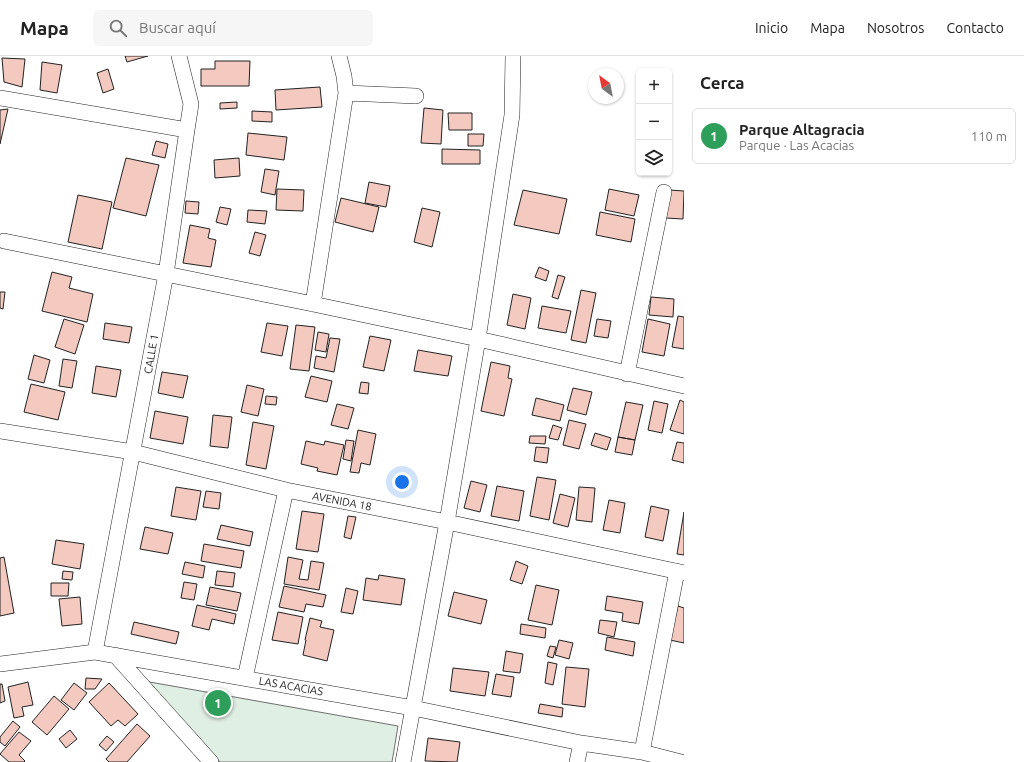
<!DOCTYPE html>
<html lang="es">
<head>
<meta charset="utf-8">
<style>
	body { margin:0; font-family:Ubuntu,sans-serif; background:#f6f6f6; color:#222 }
	.controls { position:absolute; right:12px; top:12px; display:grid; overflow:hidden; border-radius:6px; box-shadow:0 1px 3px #0004 }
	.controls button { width:36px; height:36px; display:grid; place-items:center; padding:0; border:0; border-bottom:1px solid #e0e0e0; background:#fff; color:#222; font:20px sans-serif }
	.compass { position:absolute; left:588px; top:12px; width:36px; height:36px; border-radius:50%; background:#fff; box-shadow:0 1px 3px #0004; rotate:328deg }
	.you { position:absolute; left:402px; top:426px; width:14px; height:14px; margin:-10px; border:3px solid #fff; border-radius:50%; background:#1a73e8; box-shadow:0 0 0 6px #1a73e833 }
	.badge { display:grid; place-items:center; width:26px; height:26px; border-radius:50%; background:#7c3aed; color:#fff; font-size:13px; font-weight:700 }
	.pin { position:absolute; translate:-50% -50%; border:2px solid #fff; box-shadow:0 1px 4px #0006 }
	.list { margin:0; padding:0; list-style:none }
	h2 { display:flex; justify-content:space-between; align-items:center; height:52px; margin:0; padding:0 16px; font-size:17px }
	h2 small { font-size:13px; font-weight:400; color:#767676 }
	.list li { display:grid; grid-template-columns:26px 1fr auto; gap:12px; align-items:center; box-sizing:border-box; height:56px; margin:0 8px 8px; padding:0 8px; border:1px solid #e0e0e0; border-radius:6px }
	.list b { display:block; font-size:15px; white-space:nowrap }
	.list p { margin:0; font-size:13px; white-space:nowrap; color:#767676 }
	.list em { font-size:13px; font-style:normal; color:#767676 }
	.icon { flex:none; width:22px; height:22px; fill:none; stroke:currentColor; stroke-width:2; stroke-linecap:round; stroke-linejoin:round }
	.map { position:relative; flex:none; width:684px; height:706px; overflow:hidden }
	header { display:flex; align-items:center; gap:24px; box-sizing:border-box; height:56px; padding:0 20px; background:#fff; border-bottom:1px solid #e0e0e0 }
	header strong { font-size:19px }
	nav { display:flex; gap:22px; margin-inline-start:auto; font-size:14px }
	.search { width:280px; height:36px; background:#f6f6f6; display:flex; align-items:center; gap:10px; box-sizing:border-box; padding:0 14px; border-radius:6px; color:#767676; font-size:15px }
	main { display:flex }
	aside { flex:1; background:#fff }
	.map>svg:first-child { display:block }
	.green { fill:#e0efe3; stroke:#6f6f6f }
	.building { fill:#f3c9c0; stroke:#222 }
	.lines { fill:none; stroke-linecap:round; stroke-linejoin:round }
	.minor-casing { stroke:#222; stroke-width:16 }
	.minor { stroke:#fff; stroke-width:15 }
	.labels { text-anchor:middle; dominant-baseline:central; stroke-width:3; stroke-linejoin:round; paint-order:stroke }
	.street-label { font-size:11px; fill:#222; stroke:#fff }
</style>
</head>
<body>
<header>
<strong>Mapa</strong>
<div class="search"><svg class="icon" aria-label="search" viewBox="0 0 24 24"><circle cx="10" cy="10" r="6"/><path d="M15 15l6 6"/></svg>Buscar aquí</div>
<nav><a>Inicio</a><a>Mapa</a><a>Nosotros</a><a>Contacto</a></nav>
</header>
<main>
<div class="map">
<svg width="684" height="706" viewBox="0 0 684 706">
	<rect width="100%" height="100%" fill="#fff"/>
	<!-- green -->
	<path class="green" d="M144 625 398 670 392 706H220Z"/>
	<!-- building -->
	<path class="building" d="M125 0H148L127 6Z
		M2 2 25 3 22 31 4 26Z
		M215 5H250L249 30H201V13H215Z
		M42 6 62 9 57 37 40 34Z
		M108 13 114 33 103 37 97 17Z
		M320 31 322 51 276 54 275 34Z
		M237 46V52L220 53V47Z
		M424 52 443 54 441 88 421 87Z
		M8 53 0 88V54Z
		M252 55 272 56V66L252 65Z
		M448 57H472V74H449Z
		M248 77 287 81 284 104 246 99Z
		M468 78H484L483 90H468Z
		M156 85 168 88 165 102 152 99Z
		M442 93 480 94V108H442Z
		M126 102 159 109 146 160 113 152Z
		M239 102 240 120 215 122 214 104Z
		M265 113 279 115 275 139 261 136Z
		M369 126 390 130 386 151 365 147Z
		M277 133 304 134 303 155 276 154Z
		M609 133 639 139 634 160 605 154Z
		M523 134 567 143 559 178 514 169Z
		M669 134 684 135 683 163 666 162Z
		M78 139 112 146 102 193 68 186Z
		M341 142 379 151 373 176 335 166Z
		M186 145 199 146 198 158 185 157Z
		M220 151 231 153 227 169 216 166Z
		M422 152 440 156 432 191 414 186Z
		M248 154 267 155 265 168 247 166Z
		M600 156 635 163 631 186 596 179Z
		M190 169 210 173 208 182 216 184 211 211 183 207Z
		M255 176 266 179 260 200 249 197Z
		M539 211 549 215 546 225 535 221Z
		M52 216 72 221 69 232 93 238 87 266 42 255Z
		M558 219 565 221 558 243 552 241Z
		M581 234 596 237 586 287 571 284Z
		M0 236H5L3 253 0 252Z
		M513 238 531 242 525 273 507 269Z
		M651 241 674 243 673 261 649 259Z
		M542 250 571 255 566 277 538 272Z
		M678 260 684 261V293L672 291Z
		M64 263 84 269 75 298 55 291Z
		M597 263 611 265 608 282 594 280Z
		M648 263 670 268 664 300 642 296Z
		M105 267 132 271 129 287 103 283Z
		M267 267 288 270 282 300 261 296Z
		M296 269 315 271 309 315 290 313Z
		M318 276 329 278 326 296 315 294Z
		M370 280 391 284 384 315 363 311Z
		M330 282 340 283 334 316 314 312 316 300 326 302Z
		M418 294 452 300 448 320 414 315Z
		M34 299 50 304 44 327 28 323Z
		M63 303 77 305 72 332 59 330Z
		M491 306 510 310 508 322 512 323 504 360 481 355Z
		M96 310 121 314 116 341 92 337Z
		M162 316 188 320 183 342 158 337Z
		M311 320 332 325 327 346 305 341Z
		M361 326 369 327 368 338 359 337Z
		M31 328 65 336 58 364 24 356Z
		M247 329 264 333 258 360 241 356Z
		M573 332 592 336 586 359 567 354Z
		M266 340 277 341 276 349 265 348Z
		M536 342 564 349 560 365 532 359Z
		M680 344 684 346V378L670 374Z
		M654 345 668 348 662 377 648 374Z
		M626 346 643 349 635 384 618 381Z
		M337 348 354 352 348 373 331 369Z
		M155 355 188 361 183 388 150 382Z
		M213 359 232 361 228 392 210 390Z
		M569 364 586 368 579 393 563 389Z
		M253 366 274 370 266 413 246 409Z
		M553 369 562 372 558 384 549 382Z
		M358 374 376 378 370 409 361 407 359 417 350 416Z
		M595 377 611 382 607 394 591 389Z
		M530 380H546L545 388 529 387Z
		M618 381 635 384 632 399 615 396Z
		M346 384 354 385 351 405 343 403Z
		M306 385 324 389 325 385 344 389 337 419 317 415 318 412 301 408Z
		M677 386 684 387V407L672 404Z
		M536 391 549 392 547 407 534 405Z
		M537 421 556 424 549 464 530 460Z
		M471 425 487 429 480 456 464 452Z
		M497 430 524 435 519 465 491 460Z
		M176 431 201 435 196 464 171 460Z
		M579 431 595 432 592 466 576 464Z
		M206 435 221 437 219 453 203 451Z
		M560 438 575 442 568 471 553 467Z
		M609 444 625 447 620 477 603 474Z
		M651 450 669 454 663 485 645 481Z
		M302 455 324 458 318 496 296 493Z
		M684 456V499L677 498Z
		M348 460 356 461 351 483 344 481Z
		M221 469 253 476 250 490 217 483Z
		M145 471 173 477 168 498 140 493Z
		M56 484 84 488 80 513 52 508Z
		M204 488 244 495 241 512 201 505Z
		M4 501 14 557 0 560V502Z
		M288 501 303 504 299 523 308 524 311 505 324 507 319 534 284 528Z
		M516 505 528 510 522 528 510 524Z
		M185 506 205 510 203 522 182 518Z
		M63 515 73 516 72 524 62 523Z
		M217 515 235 517 233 531 215 529Z
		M379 519 405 523 401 549 363 544 366 522 378 524Z
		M184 526 197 528 194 544 181 542Z
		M51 527H69L68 540H51Z
		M536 529 559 534 552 569 528 564Z
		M284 530 326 539 323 551 306 548 304 556 279 551Z
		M210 531 241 537 237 555 206 549Z
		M346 532 358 535 353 558 341 556Z
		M454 536 487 544 481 568 448 560Z
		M607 540 643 546 639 568 622 565 623 557 605 554Z
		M80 541 82 568 62 570 59 543Z
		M197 549 236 558 234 568 212 563 209 574 192 570Z
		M678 550 684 552V587L670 584Z
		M278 556 303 561 298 588 272 584Z
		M310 562 322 565 320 571 334 574 327 605 303 599 306 584H305Z
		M600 564 617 566 614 581 598 577Z
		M134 566 179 576 176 588 131 578Z
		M521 568 546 572 545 582 520 578Z
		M607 581 635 586 633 600 605 594Z
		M559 584 573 587 569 603 555 599Z
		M550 590 556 591 553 602 547 600Z
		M506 595 523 598 520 617 503 615Z
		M548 606 557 608 553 629 545 627Z
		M566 611 589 613 585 651 562 648Z
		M453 612 489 616 485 640 450 635Z
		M496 618 514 621 511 641 492 638Z
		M86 622 102 623 95 633H85Z
		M28 626 33 649 22 651 24 660 14 662 8 631Z
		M74 627 87 637 74 654 61 644Z
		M109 627 138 658 125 670 118 664 111 670 89 646Z
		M0 628H2L5 645 0 647Z
		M54 640 69 653 47 679 32 666Z
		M540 648 563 652 562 661 538 657Z
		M13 665 20 671 5 690 0 686V681Z
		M137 668 150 680 127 706H109L106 703Z
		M70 674 77 683 66 692 59 683Z
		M19 676 31 685 19 699 25 705 24 706H9L0 698Z
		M107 680 114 686 106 695 99 689Z
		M428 682 460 686 457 706 425 705Z"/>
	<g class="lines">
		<!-- minor casing -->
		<g class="minor-casing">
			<path id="minor" d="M346 37 416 40
				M0 42 187 74
				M4 185 313 248 478 283 684 330
				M313 248 346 37 344 20 339 0
				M627 318 664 136
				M0 375 133 396 286 434 447 466 684 517
				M95 596 166 218 187 74 191 48 179 0
				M115 599 211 706
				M0 608 95 596 413 652 581 687 642 696 681 706
				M245 622 286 434
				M642 696 677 515
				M403 706 447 466 478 283 512 59 513 0
				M577 706 581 687"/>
		</g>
		<!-- minor -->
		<use href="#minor" class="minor"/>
	</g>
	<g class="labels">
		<!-- street labels -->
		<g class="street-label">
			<text transform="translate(151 298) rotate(-80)">CALLE 1</text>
			<text transform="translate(342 445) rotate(11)">AVENIDA 18</text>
			<text transform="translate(291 630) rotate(10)">LAS ACACIAS</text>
		</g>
	</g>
</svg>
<div class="controls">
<button>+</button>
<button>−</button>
<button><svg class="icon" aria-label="layers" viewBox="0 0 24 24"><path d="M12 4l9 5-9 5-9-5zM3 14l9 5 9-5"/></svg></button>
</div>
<svg class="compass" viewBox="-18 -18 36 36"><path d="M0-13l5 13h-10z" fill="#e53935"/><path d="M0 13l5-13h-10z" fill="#767676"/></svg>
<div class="you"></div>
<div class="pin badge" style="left:218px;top:647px;background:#2e9e5b">1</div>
</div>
<aside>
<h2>Cerca<small></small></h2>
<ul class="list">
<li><span class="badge" style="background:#2e9e5b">1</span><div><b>Parque Altagracia</b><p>Parque · Las Acacias</p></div><em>110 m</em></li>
</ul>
</aside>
</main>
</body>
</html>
